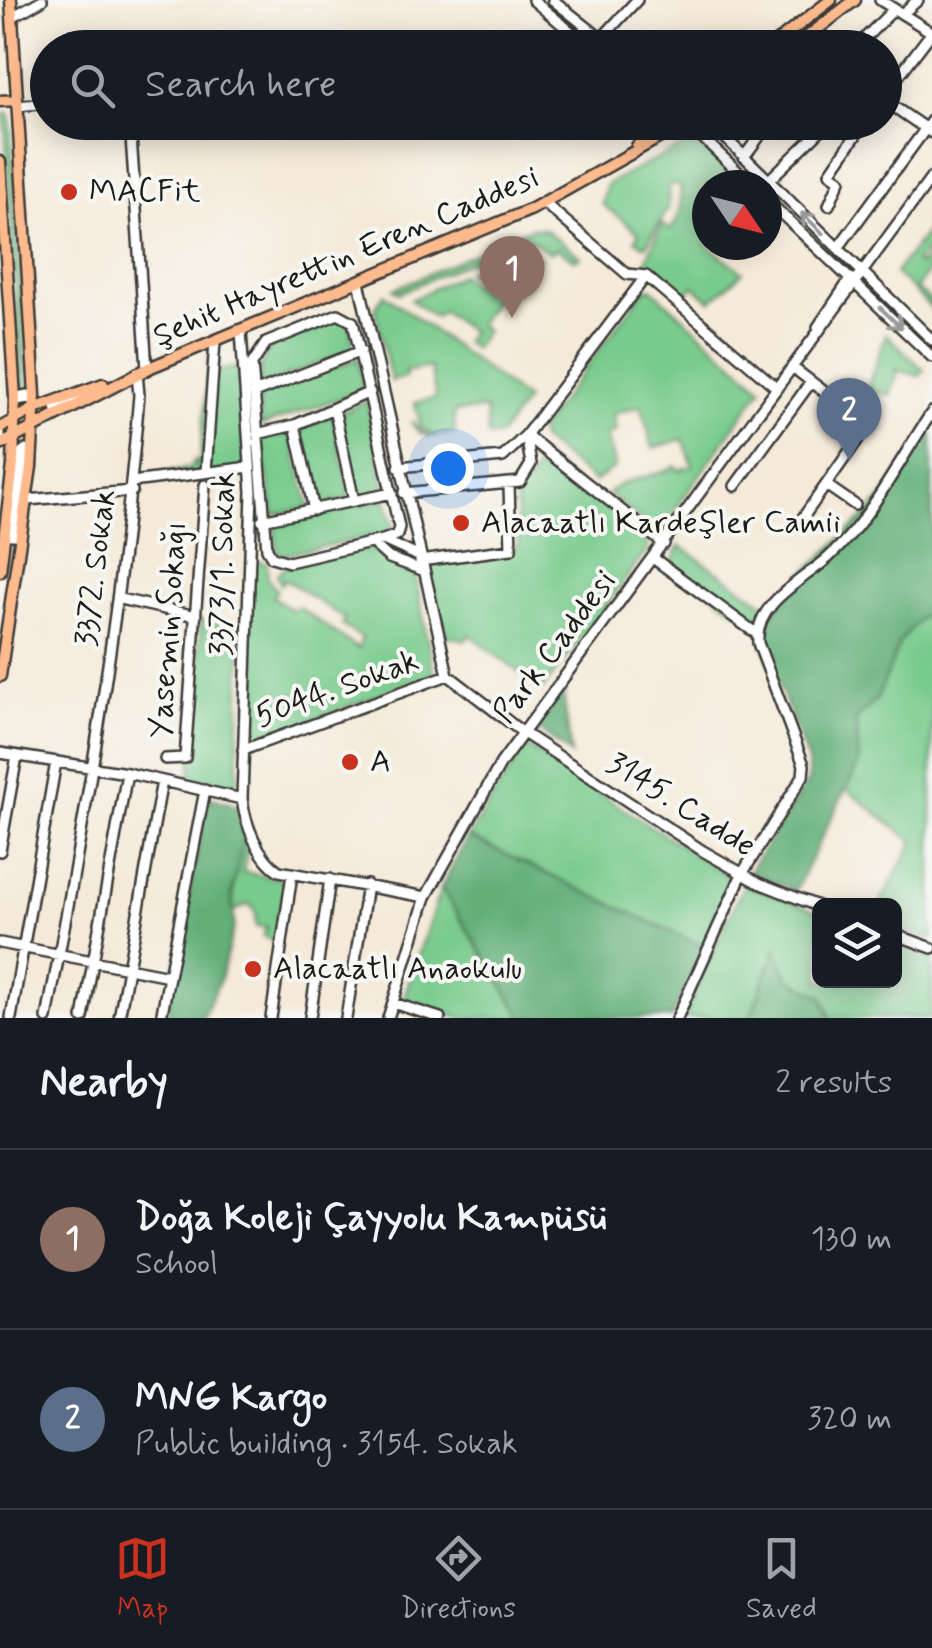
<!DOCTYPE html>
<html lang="en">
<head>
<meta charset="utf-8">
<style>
	body { margin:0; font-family:Mynerve,sans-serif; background:#242831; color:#f1f3f6 }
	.controls { position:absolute; right:30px; bottom:30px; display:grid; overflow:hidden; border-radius:15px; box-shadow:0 5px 25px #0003 }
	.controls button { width:90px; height:90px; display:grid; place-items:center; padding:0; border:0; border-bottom:2px solid #363941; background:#171b24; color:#f1f3f6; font:50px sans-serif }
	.compass { position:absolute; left:692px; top:170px; width:90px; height:90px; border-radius:50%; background:#171b24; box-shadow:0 5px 25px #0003; rotate:125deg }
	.you { position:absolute; left:448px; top:468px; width:35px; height:35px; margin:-25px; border:8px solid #fff; border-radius:50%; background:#1a73e8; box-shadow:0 0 0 15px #1a73e833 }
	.badge { display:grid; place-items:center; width:65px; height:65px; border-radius:50%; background:#c8321e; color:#fff; font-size:32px; font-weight:700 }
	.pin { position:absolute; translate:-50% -82px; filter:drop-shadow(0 2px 5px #0008) }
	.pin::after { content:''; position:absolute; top:52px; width:35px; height:30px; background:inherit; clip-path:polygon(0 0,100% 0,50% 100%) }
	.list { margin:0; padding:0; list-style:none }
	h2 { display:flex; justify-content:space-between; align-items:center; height:130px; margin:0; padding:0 40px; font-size:42px }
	h2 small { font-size:32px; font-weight:400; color:#9ea1a6 }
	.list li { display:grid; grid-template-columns:65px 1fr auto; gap:30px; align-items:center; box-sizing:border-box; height:180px; padding:0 40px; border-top:2px solid #363941 }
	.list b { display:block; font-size:38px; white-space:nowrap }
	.list p { margin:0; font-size:32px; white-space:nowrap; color:#9ea1a6 }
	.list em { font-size:32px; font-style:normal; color:#9ea1a6 }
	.icon { flex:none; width:55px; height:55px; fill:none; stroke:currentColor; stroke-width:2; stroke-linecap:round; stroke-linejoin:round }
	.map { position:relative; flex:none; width:932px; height:1018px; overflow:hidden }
	.search { position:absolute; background:#171b24; box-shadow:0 5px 25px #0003; left:30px; right:30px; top:30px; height:110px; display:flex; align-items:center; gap:25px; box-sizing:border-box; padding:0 35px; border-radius:55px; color:#9ea1a6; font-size:38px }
	.sheet { height:490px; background:#171b24 }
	nav { display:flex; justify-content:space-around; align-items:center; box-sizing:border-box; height:140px; border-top:2px solid #363941; background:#171b24; font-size:28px; color:#9ea1a6 }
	nav a { display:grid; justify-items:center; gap:5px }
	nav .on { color:#c8321e }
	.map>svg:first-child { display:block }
	.green { fill:#79cb8d; stroke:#4a7454; stroke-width:2.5 }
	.forest { fill:#62af78; stroke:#3f664a; stroke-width:2.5 }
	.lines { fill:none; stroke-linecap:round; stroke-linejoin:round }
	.minor-casing { stroke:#3d3b38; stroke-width:14 }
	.major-casing { stroke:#3d3b38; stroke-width:15 }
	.minor { stroke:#fff; stroke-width:9 }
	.major { stroke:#fcba8d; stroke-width:10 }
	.oneway { stroke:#999 }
	.poi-dot { fill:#c8321e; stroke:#f6f6f2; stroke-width:4 }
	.labels { text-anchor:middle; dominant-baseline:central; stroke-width:8; stroke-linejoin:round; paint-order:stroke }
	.poi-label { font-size:32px; fill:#1c1c1c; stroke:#f6f6f2; text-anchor:start }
	.street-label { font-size:32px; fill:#1c1c1c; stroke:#f6f6f2 }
</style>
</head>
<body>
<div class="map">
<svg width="932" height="1018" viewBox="0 0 932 1018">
	<rect width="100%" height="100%" fill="#f6f6f2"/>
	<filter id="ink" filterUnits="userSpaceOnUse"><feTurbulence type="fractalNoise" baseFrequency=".01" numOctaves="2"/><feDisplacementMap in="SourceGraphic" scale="20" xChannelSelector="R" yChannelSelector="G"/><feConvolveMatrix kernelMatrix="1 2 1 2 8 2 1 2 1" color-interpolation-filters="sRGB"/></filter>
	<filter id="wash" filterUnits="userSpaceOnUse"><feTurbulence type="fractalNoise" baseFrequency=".0048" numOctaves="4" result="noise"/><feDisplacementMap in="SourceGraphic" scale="40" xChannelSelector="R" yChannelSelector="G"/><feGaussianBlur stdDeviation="2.25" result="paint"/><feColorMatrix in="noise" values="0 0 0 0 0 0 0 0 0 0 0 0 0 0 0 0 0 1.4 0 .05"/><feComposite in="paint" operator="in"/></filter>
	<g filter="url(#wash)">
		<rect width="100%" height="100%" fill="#f5ead9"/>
		<!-- green -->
		<path class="green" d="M4 114H10L28 395 22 396Z
			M685 145 706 150 729 172 724 178 734 185H707V245L743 272 711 301 694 286 684 297 644 265 662 224 670 230C684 214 681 201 680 185H669L668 209 646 246 635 240 639 233 602 204 607 184Z
			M927 223 932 226V244L915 262 920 265 932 248V265L916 289 932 301V309L895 273 929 229Z
			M531 228 544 229 581 257 575 260 557 248 550 253 532 240 521 238 399 293 394 289Z
			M521 248 540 258 515 293 488 273 480 281 467 272Z
			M460 275 495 300 478 324 486 331 473 349 464 342 471 332 442 311 435 317 411 300Z
			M651 288 762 388 662 528 653 530 608 494C624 475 659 478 676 466L678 470 693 466 683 439 653 448 641 406 613 414 616 431 606 435 615 467 594 482 540 439 539 430 644 290Z
			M384 294 526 400 499 436 488 437 486 410 454 412 455 433C435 436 421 442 411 421L423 433 433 435 421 427 415 403 436 398 430 367 405 372 406 377 391 381 375 308Z
			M339 317 350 323 354 350 259 387C256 336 298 334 339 317Z
			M886 334 924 370 919 376 894 369 898 372 890 395 867 389Z
			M209 356 218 363V371L238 367 248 472 173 475 170 471 191 468 192 463 197 466 195 461H200Z
			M358 358 363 390 261 426 259 397Z
			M367 401 385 489 356 497 337 414Z
			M333 414 350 498 319 506 300 430Z
			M290 432 310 507 274 515 261 439Z
			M541 455 645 538 649 548 542 690 470 635 465 640 446 636 427 564 514 550 518 544 516 489 530 480Z
			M386 499 395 532 284 555 278 552 273 522Z
			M680 546 767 605 755 623 670 565Z
			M373 548 399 564 398 569 415 574 434 674 255 742 248 738 251 560 267 563 268 580 277 590 273 597 292 610 298 607 358 649 362 638 342 625 345 619 285 579 281 584 277 574 287 565Z
			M932 604V939L895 927 894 906 879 905 914 842 846 789 859 763 856 719 877 699 900 641Z
			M201 620 242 629 237 792 176 779 191 774Z
			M526 746 733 879 704 947 468 837Z
			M245 833 248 846 243 872 286 880 277 944 263 936 267 927H256V912L249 904 233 911 234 878Z
			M744 884 819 912 820 981H894L895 941 932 955V1018H831L823 997 788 978 776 949 750 1018H683Z
			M441 888 523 1018H460L403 999Z"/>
		<!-- forest -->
		<path class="forest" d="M927 431 932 436V604L900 642 877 699 856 719 859 763 795 891 749 871 808 781V762L763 642C773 586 838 548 874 507 895 485 910 456 927 431Z
			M563 691 571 755 538 729Z
			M212 798 237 806 245 833 232 893 234 927 220 979 202 1018H166L206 804Z
			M468 837 704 947 671 1018H523L441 888Z
			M776 948 788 978 823 997 831 1018H750Z"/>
	</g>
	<g filter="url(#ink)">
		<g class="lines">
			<!-- minor casing -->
			<g class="minor-casing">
				<path id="minor" d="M533 0 590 48
					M553 0 613 48
					M880 0 931 32
					M902 14 918 0
					M12 17 42 0
					M601 39 637 0
					M855 48 894 9
					M884 95 932 32
					M884 100 932 133
					M17 106 48 103
					M130 122 147 369
					M686 122 752 185
					M709 122 932 340
					M744 157 770 122
					M768 181 829 122
					M767 200 932 357
					M544 203 627 274 646 276 777 388
					M829 205 840 180 830 173 865 122
					M838 248 932 120
					M359 282 448 675 522 732 703 851 759 883 820 907
					M818 327 851 278
					M241 331 252 492 242 799C245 823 258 858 279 871L426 897
					M792 367 868 425 797 526
					M254 393 361 351
					M28 395V399L22 400V396Z
					M76 398V399L56 408V406Z
					M334 408 354 501
					M295 425 314 510
					M0 434V439
					M257 434 295 425 370 392
					M25 450V465L20 464 22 452Z
					M20 467H25L16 535H11Z
					M399 467 503 457 526 435 664 544
					M206 472 215 341
					M132 482 250 467
					M826 485 855 505
					M735 486 811 382
					M404 493 520 482 531 464 526 435 646 276
					M27 500 132 491
					M262 520 392 493
					M383 540 397 535 399 527 353 322 338 314 266 343 252 364 267 549 272 557 289 562 383 540 420 557
					M372 543 389 558 422 570
					M653 558 757 634
					M420 561 511 549 509 486
					M120 599 196 616
					M243 750 448 675
					M0 753 127 773 242 799
					M165 759 185 758 205 485
					M0 851 17 756
					M894 934 932 948
					M0 943 169 976
					M393 1003 440 1018
					M11 1018 56 762
					M47 1018C87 809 122 607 139 395L137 373
					M83 1018 127 773
					M119 1018 162 781
					M161 1018 205 790
					M271 1018 292 874
					M310 1018 330 879
					M346 1018 367 885
					M388 1018 426 897 501 763 932 177
					M677 1018 742 874 803 776 804 765 758 643C754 603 804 580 829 557 871 519 900 459 932 412"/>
			</g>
			<!-- major casing -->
			<g class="major-casing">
				<path id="major" d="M769 48 831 0
					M793 48 855 0
					M0 101 17 100
					M637 146 664 122
					M0 162 15 398 13 465 0 571
					M0 428 34 409 103 384
					M0 445 151 367 532 209 687 122
					M0 676 31 467 35 395 11 0"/>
			</g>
			<!-- minor -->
			<use href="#minor" class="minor"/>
			<!-- major -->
			<use href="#major" class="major"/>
		</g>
		<!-- one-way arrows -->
		<defs><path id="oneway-shaft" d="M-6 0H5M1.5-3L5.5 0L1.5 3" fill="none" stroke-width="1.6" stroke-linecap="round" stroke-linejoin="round" transform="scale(2.5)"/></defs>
		<g class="oneway">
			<use href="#oneway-shaft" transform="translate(812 223) rotate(-136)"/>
			<use href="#oneway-shaft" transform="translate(891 318) rotate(44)"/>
		</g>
	</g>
	<!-- markers -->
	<g class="poi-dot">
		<circle cx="69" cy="192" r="10"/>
		<circle cx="461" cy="523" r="10"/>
		<circle cx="350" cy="762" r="10"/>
		<circle cx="253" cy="969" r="10"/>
	</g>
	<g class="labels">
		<!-- poi labels -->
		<g class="poi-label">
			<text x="89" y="192">MACFit</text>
			<text x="481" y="523">Alacaatlı Kardeşler Camii</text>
			<text x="370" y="762">A</text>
			<text x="273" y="969">Alacaatlı Anaokulu</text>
		</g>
		<!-- street labels -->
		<g class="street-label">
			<text transform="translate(346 257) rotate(-23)">Şehit Hayrettin Eren Caddesi</text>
			<text transform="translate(223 564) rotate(-89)">3373/1. Sokak</text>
			<text transform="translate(96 568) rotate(-83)">3372. Sokak</text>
			<text transform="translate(169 630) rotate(-86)">Yasemin Sokağı</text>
			<text transform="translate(555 647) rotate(-53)">Park Caddesi</text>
			<text transform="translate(337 689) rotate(-20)">5044. Sokak</text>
			<text transform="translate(681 805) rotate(32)">3145. Cadde</text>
		</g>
	</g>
</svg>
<div class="controls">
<button><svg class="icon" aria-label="layers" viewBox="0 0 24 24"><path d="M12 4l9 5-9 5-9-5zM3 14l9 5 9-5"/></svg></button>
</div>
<svg class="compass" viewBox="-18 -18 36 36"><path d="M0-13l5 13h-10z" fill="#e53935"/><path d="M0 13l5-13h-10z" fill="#9ea1a6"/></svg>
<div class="you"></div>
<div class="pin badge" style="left:512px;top:318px;background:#8d6e63">1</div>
<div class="pin badge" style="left:849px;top:460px;background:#5c6f8a">2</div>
<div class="search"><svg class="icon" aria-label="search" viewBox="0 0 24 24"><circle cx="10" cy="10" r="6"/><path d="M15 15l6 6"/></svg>Search here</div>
</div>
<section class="sheet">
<h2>Nearby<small>2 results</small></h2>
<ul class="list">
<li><span class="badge" style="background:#8d6e63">1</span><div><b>Doğa Koleji Çayyolu Kampüsü</b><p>School</p></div><em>130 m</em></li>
<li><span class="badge" style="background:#5c6f8a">2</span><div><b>MNG Kargo</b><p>Public building · 3154. Sokak</p></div><em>320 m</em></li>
</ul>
</section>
<nav>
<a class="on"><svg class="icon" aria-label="map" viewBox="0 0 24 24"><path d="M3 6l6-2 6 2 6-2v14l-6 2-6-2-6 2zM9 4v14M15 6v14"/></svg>Map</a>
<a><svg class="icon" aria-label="directions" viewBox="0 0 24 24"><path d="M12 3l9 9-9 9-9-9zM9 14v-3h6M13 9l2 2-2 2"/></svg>Directions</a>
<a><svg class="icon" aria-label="saved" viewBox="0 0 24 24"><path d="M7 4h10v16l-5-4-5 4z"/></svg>Saved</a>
</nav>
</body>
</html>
